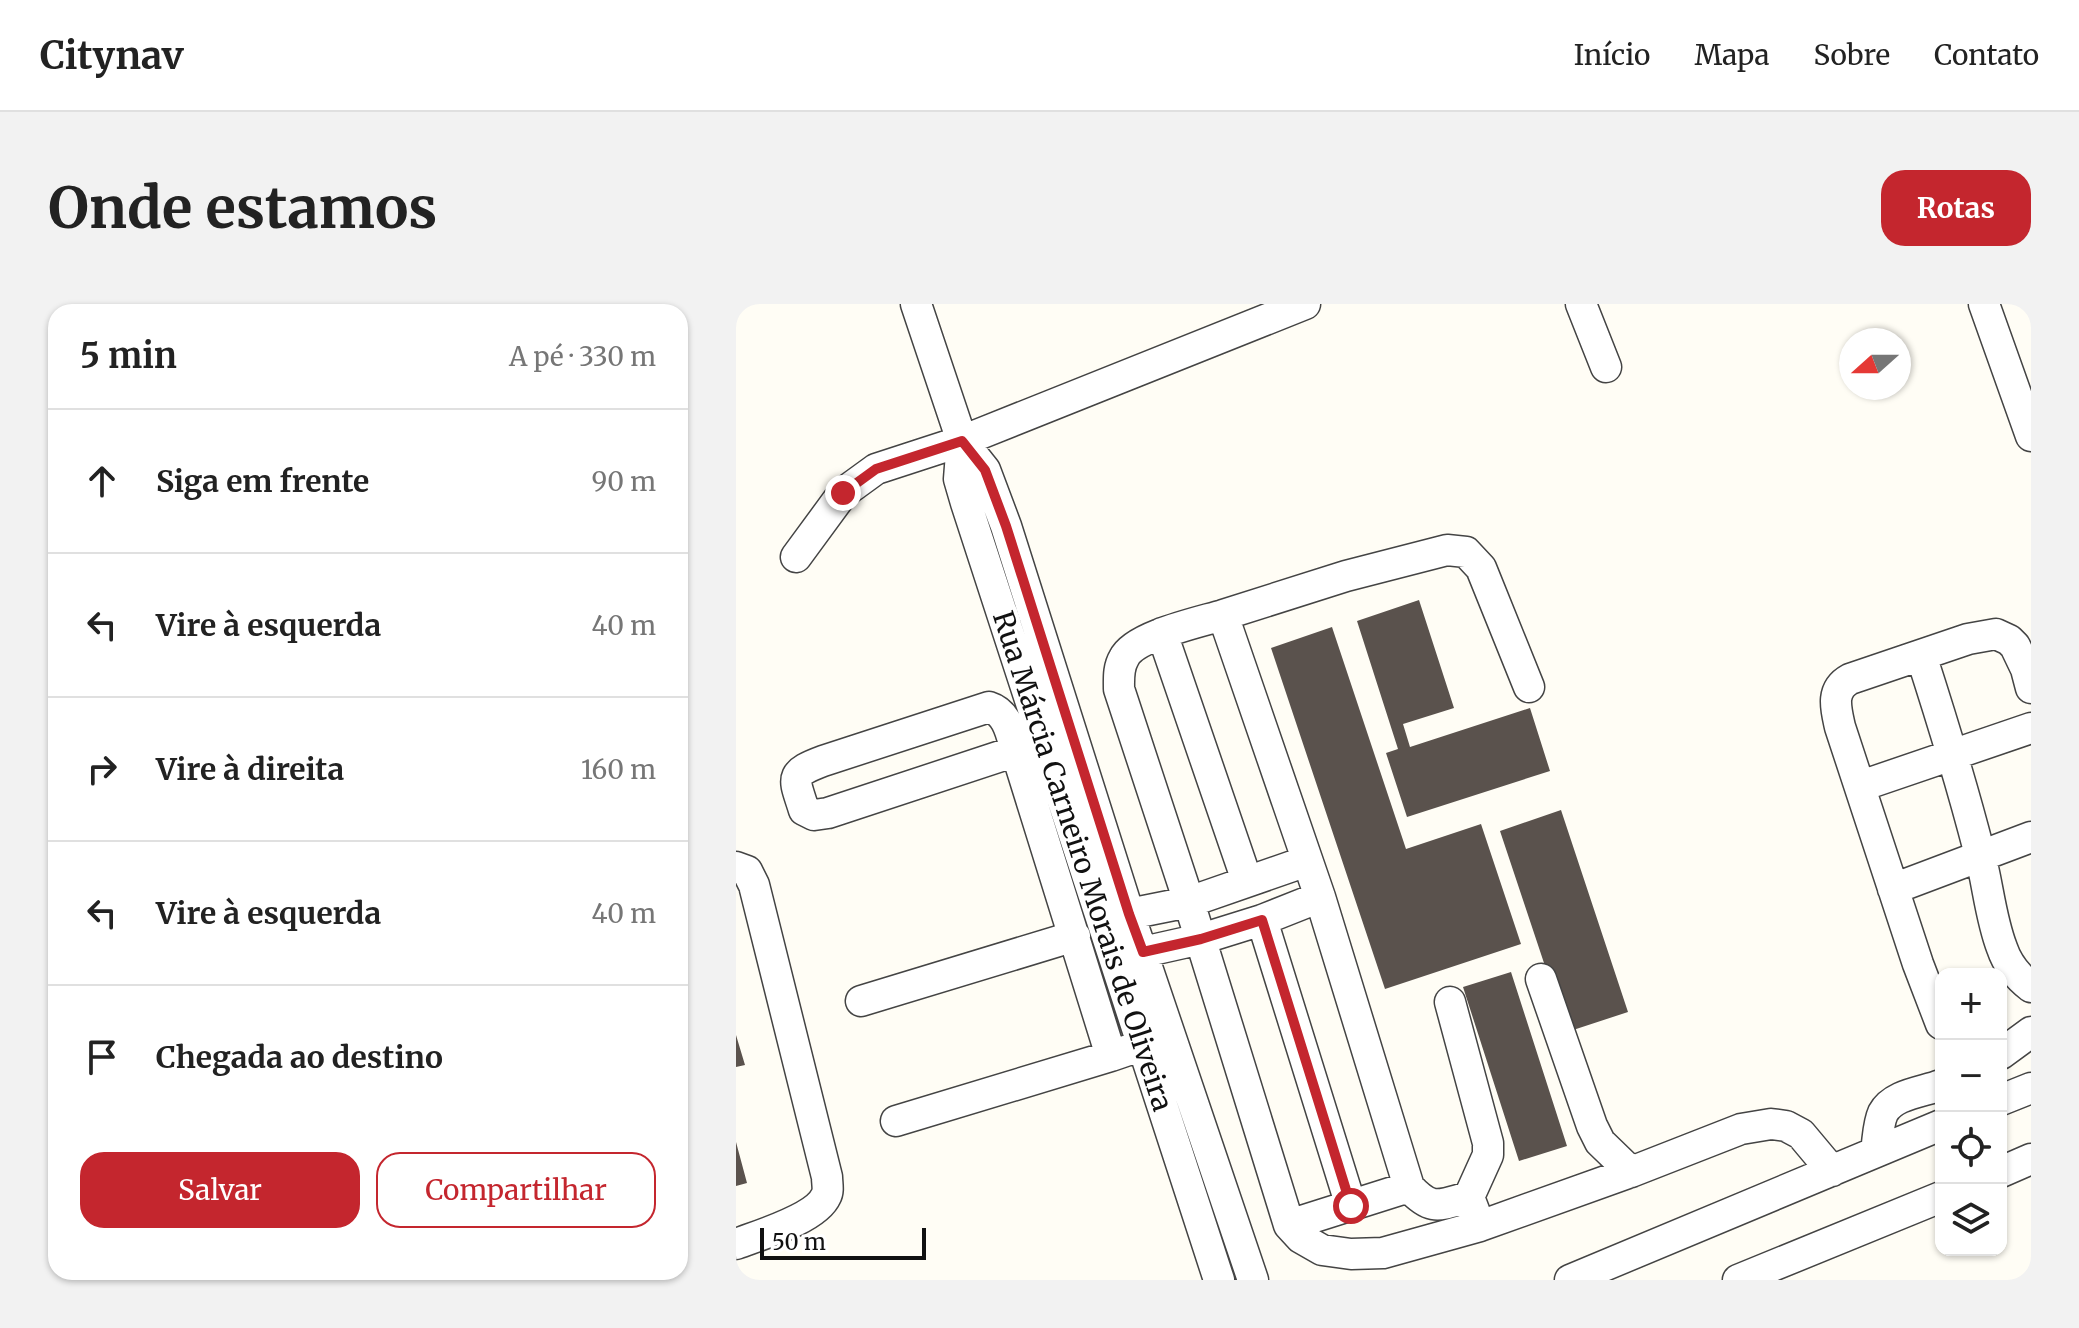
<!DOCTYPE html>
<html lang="pt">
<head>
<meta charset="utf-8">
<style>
	body { margin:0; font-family:Merriweather,serif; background:#f2f2f2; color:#222 }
	.controls { position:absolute; right:24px; bottom:24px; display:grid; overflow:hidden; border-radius:16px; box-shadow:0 2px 6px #0004 }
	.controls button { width:72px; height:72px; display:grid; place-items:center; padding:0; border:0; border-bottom:2px solid #e0e0e0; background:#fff; color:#222; font:40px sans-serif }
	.compass { position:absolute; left:1103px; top:24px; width:72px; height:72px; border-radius:50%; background:#fff; box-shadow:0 2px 6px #0004; rotate:249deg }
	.scale { position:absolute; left:24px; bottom:20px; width:166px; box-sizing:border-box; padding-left:8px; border:4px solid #111; border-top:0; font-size:22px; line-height:28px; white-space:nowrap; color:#111; -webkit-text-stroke:6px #fff; paint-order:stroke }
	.stop { position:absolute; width:24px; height:24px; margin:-18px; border:6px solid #c4262e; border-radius:50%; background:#fff }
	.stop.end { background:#c4262e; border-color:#fff; box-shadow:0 2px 8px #0008 }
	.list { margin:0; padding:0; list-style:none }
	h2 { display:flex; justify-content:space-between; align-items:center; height:104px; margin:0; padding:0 32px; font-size:34px }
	h2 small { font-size:26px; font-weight:400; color:#767676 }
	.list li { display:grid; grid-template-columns:52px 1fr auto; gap:24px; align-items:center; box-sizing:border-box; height:144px; padding:0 32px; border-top:2px solid #e0e0e0 }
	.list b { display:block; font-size:30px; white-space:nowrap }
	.list em { font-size:26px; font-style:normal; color:#767676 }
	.actions { display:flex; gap:16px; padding:24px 32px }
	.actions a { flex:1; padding:18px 0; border:2px solid #c4262e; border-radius:24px; text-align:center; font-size:28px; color:#c4262e }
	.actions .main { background:#c4262e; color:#fff }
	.icon { flex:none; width:44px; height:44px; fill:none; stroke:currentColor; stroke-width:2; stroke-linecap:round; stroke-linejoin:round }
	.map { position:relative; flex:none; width:1295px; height:976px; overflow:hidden; border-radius:24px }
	header { display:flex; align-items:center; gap:48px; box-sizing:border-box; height:112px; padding:0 40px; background:#fff; border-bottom:2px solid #e0e0e0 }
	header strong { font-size:38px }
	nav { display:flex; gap:44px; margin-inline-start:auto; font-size:28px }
	.intro { display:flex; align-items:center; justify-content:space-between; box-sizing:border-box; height:192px; padding:0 48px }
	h1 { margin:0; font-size:56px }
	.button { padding:20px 36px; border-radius:24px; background:#c4262e; color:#fff; font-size:28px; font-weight:700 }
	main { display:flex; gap:48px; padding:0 48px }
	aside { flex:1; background:#fff; border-radius:24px; box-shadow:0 2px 6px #0004 }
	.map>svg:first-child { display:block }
	.building { fill:#5a524d }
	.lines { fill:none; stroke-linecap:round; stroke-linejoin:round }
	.minor-casing { stroke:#444; stroke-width:33 }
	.minor { stroke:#fff; stroke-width:30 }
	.route { stroke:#c4262e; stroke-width:10 }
	.labels { text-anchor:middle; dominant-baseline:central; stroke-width:8; stroke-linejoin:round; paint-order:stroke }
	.street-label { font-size:28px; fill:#111; stroke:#fff }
</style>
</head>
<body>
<header>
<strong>Citynav</strong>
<nav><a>Início</a><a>Mapa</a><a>Sobre</a><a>Contato</a></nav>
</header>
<div class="intro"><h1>Onde estamos</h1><a class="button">Rotas</a></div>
<main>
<aside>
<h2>5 min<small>A pé · 330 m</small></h2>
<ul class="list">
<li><svg class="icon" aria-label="ahead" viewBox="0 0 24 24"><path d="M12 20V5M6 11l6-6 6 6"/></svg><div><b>Siga em frente</b></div><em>90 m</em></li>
<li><svg class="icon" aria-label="left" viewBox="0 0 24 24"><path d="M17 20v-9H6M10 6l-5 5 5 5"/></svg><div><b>Vire à esquerda</b></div><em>40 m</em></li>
<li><svg class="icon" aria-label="right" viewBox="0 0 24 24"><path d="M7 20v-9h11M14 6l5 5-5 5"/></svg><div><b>Vire à direita</b></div><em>160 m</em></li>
<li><svg class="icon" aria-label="left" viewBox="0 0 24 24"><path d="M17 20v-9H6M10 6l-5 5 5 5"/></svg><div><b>Vire à esquerda</b></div><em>40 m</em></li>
<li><svg class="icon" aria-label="arrive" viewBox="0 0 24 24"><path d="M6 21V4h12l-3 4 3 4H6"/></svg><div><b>Chegada ao destino</b></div></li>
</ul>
<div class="actions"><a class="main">Salvar</a><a>Compartilhar</a></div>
</aside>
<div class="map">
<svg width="1295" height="976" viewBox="0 0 1295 976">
	<rect width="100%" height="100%" fill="#fffdf5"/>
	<!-- building -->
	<path class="building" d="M683 296 718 404 667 420 674 443 794 404 814 467 671 513 650 449 662 445 621 317Z
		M596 323 670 545 745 520 785 640 649 685 535 344Z
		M825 506 892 708 831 728 764 527Z
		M775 668 831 842 783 857 727 683Z
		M0 731 9 761 0 763Z
		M0 838 11 879 0 882Z"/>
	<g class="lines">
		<!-- minor casing -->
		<g class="minor-casing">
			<path id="minor" d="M180 0 226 137 249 166 270 222 393 610 517 976
				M845 0 870 63
				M1248 0 1295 132
				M226 137 223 175 230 199 483 976
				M60 253 107 189 140 165 226 137 569 0
				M487 311 584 593 673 883 553 921 453 598 383 385C383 374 382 364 388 354 398 332 464 318 487 311Z
				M487 311 610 272 711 246 730 248 745 264 793 383
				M426 329 511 577
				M1185 351C1206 416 1226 481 1243 547 1252 579 1254 613 1266 644 1271 659 1282 673 1295 683
				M280 447 92 509 78 511 68 506C58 474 52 470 87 457L253 403C272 409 275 430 280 447L375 752 407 741
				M1125 482 1295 424
				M0 563 11 567 18 581 91 873C91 879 93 887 90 892 80 915 23 931 0 940
				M1157 585 1295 533
				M393 610 453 598 571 557
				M526 616 615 902
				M407 648 465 635 526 616 584 593
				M805 675 856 822 864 838 895 868
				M125 697 339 632
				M714 698 752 839V851L733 893 744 922
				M1205 720 1182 660 1104 423C1100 405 1094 386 1114 375L1232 335 1260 330 1273 336 1279 342 1290 365 1295 384
				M1265 750 1295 728
				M1265 796 1295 784
				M160 817 375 752
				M1140 847C1142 835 1142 820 1147 809 1157 790 1187 788 1205 781
				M1265 868 1295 855
				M673 883C696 908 703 901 733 893
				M553 921 565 934 586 946 615 950 647 949 744 922 895 868 1005 825 1035 820 1050 822 1065 830 1096 867
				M834 976 1205 821
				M1002 976 1205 893"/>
		</g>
		<!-- minor -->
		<use href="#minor" class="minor"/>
	</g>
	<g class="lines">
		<!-- route -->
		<path class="route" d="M107 189 140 165 226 137 249 166 270 222 393 610 407 648 465 635 526 616 615 902"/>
	</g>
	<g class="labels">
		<!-- street labels -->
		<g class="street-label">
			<text transform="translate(347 557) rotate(72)">Rua Márcia Carneiro Morais de Oliveira</text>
		</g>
	</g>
</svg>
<div class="controls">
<button>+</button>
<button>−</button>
<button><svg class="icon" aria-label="locate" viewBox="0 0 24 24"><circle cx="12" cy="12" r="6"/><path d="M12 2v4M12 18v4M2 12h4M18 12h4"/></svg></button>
<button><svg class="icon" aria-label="layers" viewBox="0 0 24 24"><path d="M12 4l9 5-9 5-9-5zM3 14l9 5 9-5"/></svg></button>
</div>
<svg class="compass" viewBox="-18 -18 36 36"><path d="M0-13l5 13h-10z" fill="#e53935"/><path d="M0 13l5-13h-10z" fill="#767676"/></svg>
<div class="scale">50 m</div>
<div class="stop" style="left:615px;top:902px"></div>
<div class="stop end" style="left:107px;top:189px"></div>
</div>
</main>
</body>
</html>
